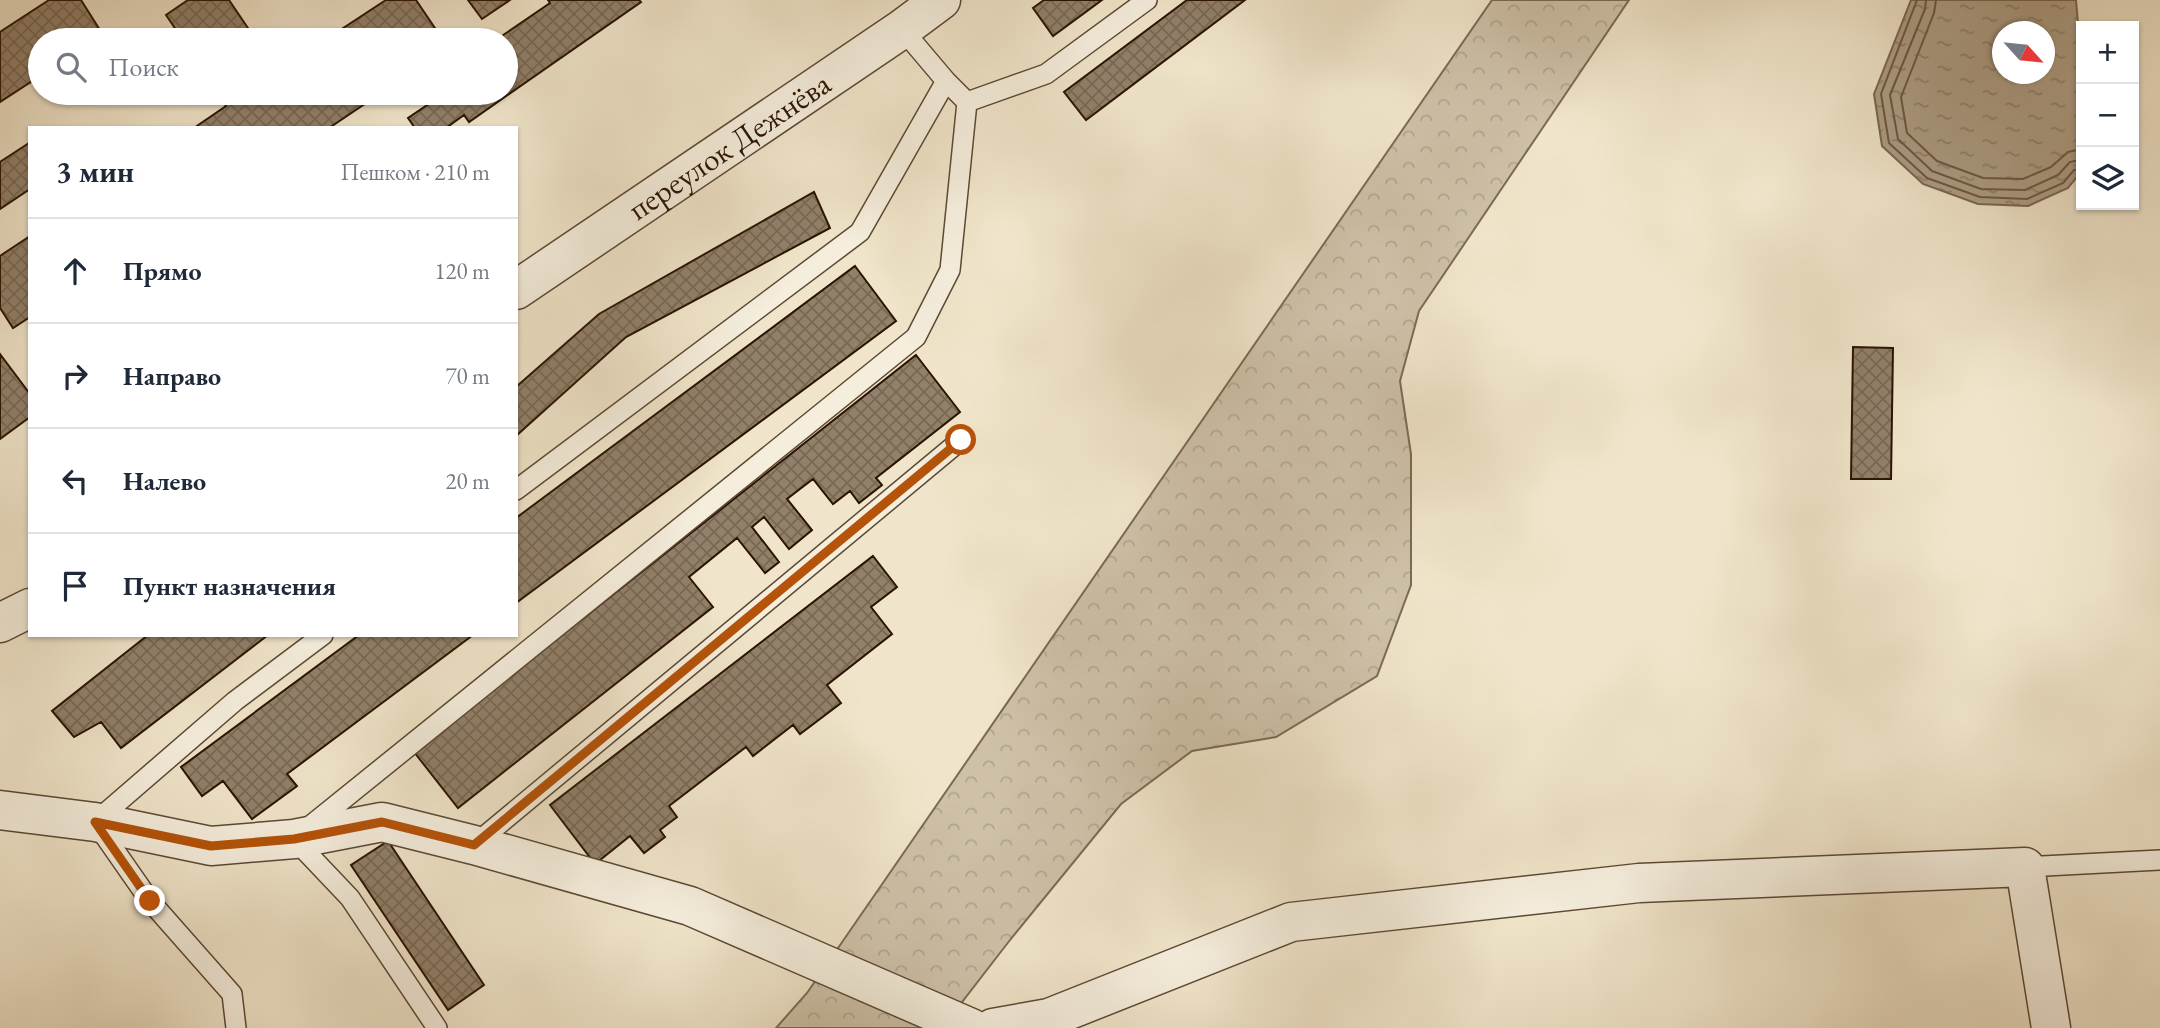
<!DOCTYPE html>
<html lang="ru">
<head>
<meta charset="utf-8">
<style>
	body { margin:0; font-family:"EB Garamond",serif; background:#f6f6f7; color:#1f2937 }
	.controls { position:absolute; right:21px; top:21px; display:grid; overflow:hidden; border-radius:0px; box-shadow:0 2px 5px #0004 }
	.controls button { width:63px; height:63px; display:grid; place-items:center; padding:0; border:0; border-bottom:2px solid #e0e1e3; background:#fff; color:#1f2937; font:35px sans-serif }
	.compass { position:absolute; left:1992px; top:21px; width:63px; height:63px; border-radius:50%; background:#fff; box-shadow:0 2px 5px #0004; rotate:117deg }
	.stop { position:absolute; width:21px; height:21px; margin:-16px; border:5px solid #b45309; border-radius:50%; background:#fff }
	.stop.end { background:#b45309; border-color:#fff; box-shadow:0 2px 7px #0008 }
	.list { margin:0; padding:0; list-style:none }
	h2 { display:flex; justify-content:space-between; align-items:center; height:91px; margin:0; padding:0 28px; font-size:30px }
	h2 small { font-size:23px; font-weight:400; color:#747a83 }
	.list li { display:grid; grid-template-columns:46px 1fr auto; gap:21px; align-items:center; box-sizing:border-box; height:105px; padding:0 28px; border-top:2px solid #e0e1e3 }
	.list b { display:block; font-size:26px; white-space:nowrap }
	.list em { font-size:23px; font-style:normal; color:#747a83 }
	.icon { flex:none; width:38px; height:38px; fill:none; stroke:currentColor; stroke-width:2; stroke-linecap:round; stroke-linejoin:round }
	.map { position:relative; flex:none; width:2160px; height:1028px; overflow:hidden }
	.search { position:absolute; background:#fff; box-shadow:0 2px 5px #0004; left:28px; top:28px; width:490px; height:77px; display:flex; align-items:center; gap:18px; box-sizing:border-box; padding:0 24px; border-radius:38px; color:#747a83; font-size:26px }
	.panel { position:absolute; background:#fff; box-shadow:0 2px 5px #0004; left:28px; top:126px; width:490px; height:511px; border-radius:0px }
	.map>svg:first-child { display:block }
	.forest { fill:url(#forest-crowns); stroke:#7c6a54; stroke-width:2 }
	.water { fill:url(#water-ripples); stroke:#796651; stroke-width:2; fill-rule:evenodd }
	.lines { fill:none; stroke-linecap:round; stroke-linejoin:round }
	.shore { stroke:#6c5844; stroke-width:2 }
	.building { fill:url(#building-cross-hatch); stroke:#2a1301; stroke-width:2 }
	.lane-casing { stroke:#5c4833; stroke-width:22 }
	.street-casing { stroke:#5c4833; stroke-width:41 }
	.lane { stroke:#f5eedd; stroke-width:19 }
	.street { stroke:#f5eedd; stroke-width:38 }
	.route { stroke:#b45309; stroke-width:9 }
	.labels { text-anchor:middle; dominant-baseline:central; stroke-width:7; stroke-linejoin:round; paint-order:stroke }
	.street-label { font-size:32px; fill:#2a1301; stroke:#f5eedd }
</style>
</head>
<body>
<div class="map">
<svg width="2160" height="1028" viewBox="0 0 2160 1028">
	<defs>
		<pattern id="forest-crowns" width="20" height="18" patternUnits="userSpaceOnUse" patternTransform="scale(1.75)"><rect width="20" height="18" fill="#cec1a8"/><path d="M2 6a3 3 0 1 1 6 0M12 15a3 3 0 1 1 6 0" fill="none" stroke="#b1a58f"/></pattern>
		<pattern id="water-ripples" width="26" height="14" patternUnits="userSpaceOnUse" patternTransform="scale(1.75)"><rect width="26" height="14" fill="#ad9e86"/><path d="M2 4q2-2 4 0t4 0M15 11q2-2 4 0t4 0" fill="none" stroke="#8d806b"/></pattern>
		<pattern id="building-cross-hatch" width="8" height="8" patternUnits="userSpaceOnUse" patternTransform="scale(1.75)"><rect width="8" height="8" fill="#91806a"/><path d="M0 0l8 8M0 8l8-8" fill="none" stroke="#776855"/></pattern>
	</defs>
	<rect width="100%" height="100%" fill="#f0e5ca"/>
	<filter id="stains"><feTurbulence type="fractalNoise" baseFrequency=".00286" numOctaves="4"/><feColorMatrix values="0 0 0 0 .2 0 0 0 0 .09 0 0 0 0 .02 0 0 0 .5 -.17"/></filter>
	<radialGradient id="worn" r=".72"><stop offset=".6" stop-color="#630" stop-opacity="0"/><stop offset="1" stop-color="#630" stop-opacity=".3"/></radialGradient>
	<!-- forest -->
	<path class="forest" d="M1492 0H1629L1419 311 1400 381 1411 454V585L1377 676 1276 737 1192 751 1121 804 1010 940 942 1028H776L807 993Z"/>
	<!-- water -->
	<path class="water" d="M1911 0H2076L2081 59V172L2068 188 2028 206 1978 204 1923 184 1882 146 1874 94ZM2002 32H2044V74H2002Z"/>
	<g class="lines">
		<!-- shore -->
		<path class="shore" d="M1917 0 1881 94 1889 143 1927 178 1980 197 2027 199 2063 183 2074 170 2081 169
			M1926 0 1925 9 1890 95 1898 139 1932 171 1981 189 2025 190 2058 175 2070 162 2081 160
			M1936 0 1934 13 1901 97 1907 133 1937 161 1983 178 2023 179 2051 167 2068 152 2081 149"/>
	</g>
	<!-- building -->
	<path class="building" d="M49 0H81L103 35 94 40H40V76L0 102V32Z
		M188 0H229L256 40H183L166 15Z
		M386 0H416L443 40H325Z
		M468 0H510L482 19Z
		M548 0H639L641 2 469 122 464 115 446 128H415L408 118 445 93H506V40H496L550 3Z
		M1044 0H1102L1053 36 1033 8Z
		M1187 0H1245L1086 120 1064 92Z
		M217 93H381L329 128H194L226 106Z
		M29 143 30 189 0 209V162Z
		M814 192 830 228 626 337 516 436V387L599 314Z
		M30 236V317L13 328 0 308V256Z
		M855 266 896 321 516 603V518Z
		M1853 347 1893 348 1891 479H1851Z
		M0 354 30 394V417L0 439Z
		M916 355 960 412 876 478 882 485 859 503 850 491 833 504 813 479 787 499 812 530 789 549 764 517 752 527 779 562 765 573 737 538 689 577 713 607 458 808 414 752Z
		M873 556 897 587 871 607 892 634 827 685 841 703 800 734 793 725 753 756 746 747 669 806 677 817 660 830 665 837 644 853 630 836 595 864 550 805Z
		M148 635H268L121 748 101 722 74 737 52 711Z
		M359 635H473L287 774 297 786 252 819 223 781 202 796 181 767Z
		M388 841 484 985 448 1010 351 865Z"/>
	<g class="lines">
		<!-- lane casing -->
		<g class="lane-casing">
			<path id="lane" d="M967 102 1046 74 1147 0
				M516 490 860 232 946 81
				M474 845 961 440
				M2025 867 2160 860
				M236 1028 232 994 150 901 95 822 235 701 323 635
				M437 1028 350 898 294 839 916 337 950 270 967 102 946 81 902 29"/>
		</g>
		<!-- street casing -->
		<g class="street-casing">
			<g id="street">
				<path id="s1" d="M516 290 902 29 941 0"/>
				<path d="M0 623 30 608"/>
				<path d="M0 810 95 822 211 846 294 839 382 822 474 845 690 906 971 1028"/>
				<path d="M993 1028 1049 1018 1291 922 1639 883 2025 867 2051 1028"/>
			</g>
		</g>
		<!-- lane -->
		<use href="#lane" class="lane"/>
		<!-- street -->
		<use href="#street" class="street"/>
	</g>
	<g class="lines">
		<!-- route -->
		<path class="route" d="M150 901 95 822 211 846 294 839 382 822 474 845 961 440"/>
	</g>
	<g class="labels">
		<!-- street labels -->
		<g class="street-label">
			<text stroke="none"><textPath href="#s1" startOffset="257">переулок Дежнёва</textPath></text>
		</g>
	</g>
	<rect width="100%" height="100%" filter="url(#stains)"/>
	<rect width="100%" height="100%" fill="url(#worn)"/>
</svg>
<div class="controls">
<button>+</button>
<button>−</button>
<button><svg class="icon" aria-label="layers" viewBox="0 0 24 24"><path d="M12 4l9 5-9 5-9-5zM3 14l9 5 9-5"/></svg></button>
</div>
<svg class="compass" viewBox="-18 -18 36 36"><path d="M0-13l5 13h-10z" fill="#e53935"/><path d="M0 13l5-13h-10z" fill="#747a83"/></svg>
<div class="stop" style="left:961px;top:440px"></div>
<div class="stop end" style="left:150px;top:901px"></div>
<div class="search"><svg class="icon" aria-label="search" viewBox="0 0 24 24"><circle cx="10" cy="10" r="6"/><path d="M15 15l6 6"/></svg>Поиск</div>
<section class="panel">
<h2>3 мин<small>Пешком · 210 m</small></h2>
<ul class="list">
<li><svg class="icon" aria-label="ahead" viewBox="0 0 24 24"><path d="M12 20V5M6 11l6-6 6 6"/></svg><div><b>Прямо</b></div><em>120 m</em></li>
<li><svg class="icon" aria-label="right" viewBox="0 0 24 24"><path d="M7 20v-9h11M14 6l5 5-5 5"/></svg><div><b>Направо</b></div><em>70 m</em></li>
<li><svg class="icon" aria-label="left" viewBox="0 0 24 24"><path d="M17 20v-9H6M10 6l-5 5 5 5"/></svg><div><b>Налево</b></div><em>20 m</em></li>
<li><svg class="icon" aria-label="arrive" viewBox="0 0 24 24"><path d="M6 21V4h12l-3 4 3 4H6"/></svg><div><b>Пункт назначения</b></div></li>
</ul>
</section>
</div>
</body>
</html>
